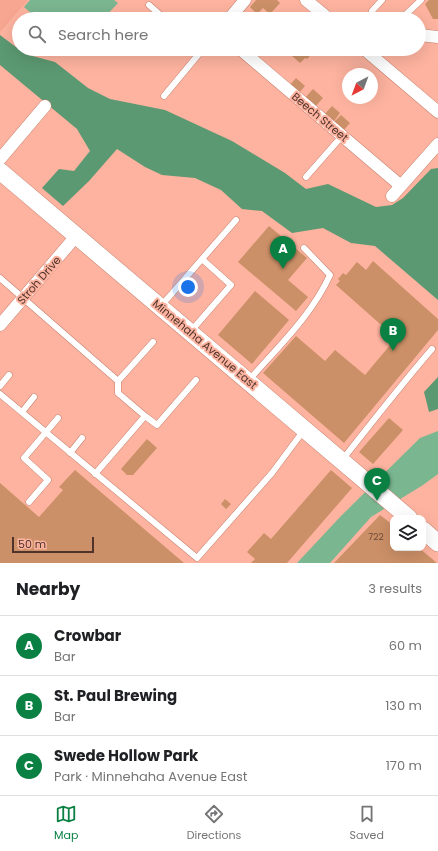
<!DOCTYPE html>
<html lang="en">
<head>
<meta charset="utf-8">
<style>
	body { margin:0; font-family:Poppins,sans-serif; background:#f6f6f6; color:#202124 }
	.controls { position:absolute; right:12px; bottom:12px; display:grid; overflow:hidden; border-radius:8px; box-shadow:0 4px 16px #0002 }
	.controls button { width:36px; height:36px; display:grid; place-items:center; padding:0; border:0; border-bottom:1px solid #e0e0e0; background:#fff; color:#202124; font:20px sans-serif }
	.compass { position:absolute; left:342px; top:68px; width:36px; height:36px; border-radius:50%; background:#fff; box-shadow:0 4px 16px #0002; rotate:221deg }
	.scale { position:absolute; left:12px; bottom:10px; width:82px; box-sizing:border-box; padding-left:4px; border:2px solid #50332b; border-top:0; font-size:11px; line-height:14px; white-space:nowrap; color:#50332b; -webkit-text-stroke:3px #fdb39f; paint-order:stroke }
	.you { position:absolute; left:188px; top:287px; width:14px; height:14px; margin:-10px; border:3px solid #fff; border-radius:50%; background:#1a73e8; box-shadow:0 0 0 6px #1a73e833 }
	.badge { display:grid; place-items:center; width:26px; height:26px; border-radius:50%; background:#0b8043; color:#fff; font-size:13px; font-weight:700 }
	.pin { position:absolute; translate:-50% -33px; filter:drop-shadow(0 1px 2px #0008) }
	.pin::after { content:''; position:absolute; top:21px; width:14px; height:12px; background:inherit; clip-path:polygon(0 0,100% 0,50% 100%) }
	.list { margin:0; padding:0; list-style:none }
	h2 { display:flex; justify-content:space-between; align-items:center; height:52px; margin:0; padding:0 16px; font-size:17px }
	h2 small { font-size:13px; font-weight:400; color:#757577 }
	.list li { display:grid; grid-template-columns:26px 1fr auto; gap:12px; align-items:center; box-sizing:border-box; height:60px; padding:0 16px; border-top:1px solid #e0e0e0 }
	.list b { display:block; font-size:15px; white-space:nowrap }
	.list p { margin:0; font-size:13px; white-space:nowrap; color:#757577 }
	.list em { font-size:13px; font-style:normal; color:#757577 }
	.icon { flex:none; width:22px; height:22px; fill:none; stroke:currentColor; stroke-width:2; stroke-linecap:round; stroke-linejoin:round }
	.map { position:relative; flex:none; width:438px; height:563px; overflow:hidden }
	.search { position:absolute; background:#fff; box-shadow:0 4px 16px #0002; left:12px; right:12px; top:12px; height:44px; display:flex; align-items:center; gap:10px; box-sizing:border-box; padding:0 14px; border-radius:22px; color:#757577; font-size:15px }
	.sheet { height:232px; background:#fff }
	nav { display:flex; justify-content:space-around; align-items:center; box-sizing:border-box; height:56px; border-top:1px solid #e0e0e0; background:#fff; font-size:11px; color:#757577 }
	nav a { display:grid; justify-items:center; gap:2px }
	nav .on { color:#0b8043 }
	.map>svg:first-child { display:block }
	.built { fill:#f6a691 }
	.green { fill:#7ab690 }
	.forest { fill:#5b9972 }
	.building { fill:#cb9067 }
	.lines { fill:none; stroke-linecap:round; stroke-linejoin:round }
	.lane-casing { stroke:#c6816e; stroke-width:7 }
	.street-casing { stroke:#c6816e; stroke-width:13 }
	.secondary-casing { stroke:#c6816e; stroke-width:18 }
	.lane { stroke:#fff; stroke-width:6 }
	.street { stroke:#fff; stroke-width:12 }
	.secondary { stroke:#fff; stroke-width:17 }
	.labels { text-anchor:middle; dominant-baseline:central; stroke-width:4; stroke-linejoin:round; paint-order:stroke }
	.number-label { font-size:9px; fill:#6f4a3a }
	.street-label { font-size:11px; fill:#50332b; stroke:#fdb39f }
</style>
</head>
<body>
<div class="map">
<svg width="438" height="563" viewBox="0 0 438 563">
	<rect width="100%" height="100%" fill="#fdb39f"/>
	<!-- built -->
	<path class="built" d="M0 0H28L0 32Z"/>
	<!-- green -->
	<path class="green" d="M30 0H114L118 3 103 19H38L24 7Z
		M438 431V474L423 485 371 517 330 563H297L341 516 420 438Z"/>
	<!-- forest -->
	<path class="forest" d="M0 35 25 54 55 62 88 88 110 99 165 110 232 141 285 173 306 189 328 184 376 207 392 205 403 198 431 169 438 168V300L375 246 351 243 323 228 292 233 262 211 242 209 221 190 195 178 162 175 145 167 117 149 89 181 63 206 42 188 59 169 74 171 90 151 77 129 0 65Z
		M438 377V409L429 412 424 392Z"/>
	<!-- building -->
	<path class="building" d="M256 0H277L280 3 270 14 263 8 257 14 250 7Z
		M429 0H438V19H433L425 4Z
		M296 49H316L307 59 305 58 300 63 291 55Z
		M296 78 305 86 298 94 289 86Z
		M313 89 323 98 314 108 304 99Z
		M332 106 340 113 332 124 323 116Z
		M341 115 350 123 342 132 332 124Z
		M269 226 307 258 288 280 308 297 296 311 238 262Z
		M373 261 438 319V330L344 443 263 373 296 336 325 361 335 350 365 375 396 338 336 285 340 281 338 279 343 273 346 275 357 262 366 270Z
		M255 291 289 320 252 364 218 335Z
		M389 418 403 430 373 464 359 452Z
		M147 439 157 448 133 475H127L121 469Z
		M75 470 184 563H0V483L39 517 63 490 59 487Z
		M331 470 352 488 287 563H251L255 559 247 552 264 533 271 539Z
		M225 499 231 504 226 509 221 504Z
		M380 515 393 525V548H419L437 563H334Z"/>
	<g class="lines">
		<!-- lane casing -->
		<g class="lane-casing">
			<path id="lane" d="M149 5 165 19
				M370 19 372 11 382 0
				M401 19 421 0
				M164 96 203 49
				M306 177 342 136
				M0 278 118 381 153 342
				M161 306 236 220
				M191 331 231 285 202 259
				M249 380C278 347 312 315 330 275L304 248
				M118 381V393L145 416
				M0 386 9 375
				M0 394 197 558 272 473 304 430
				M22 412 34 397
				M70 453 82 438
				M343 459C372 422 401 385 432 349
				M95 474 145 416 157 425 196 380
				M29 502 48 480 24 458 58 418"/>
		</g>
		<!-- street casing -->
		<g class="street-casing">
			<path id="street" d="M306 0 329 19
				M229 19 245 0
				M419 35 438 37
				M240 49 401 186
				M364 49 438 112
				M0 159 45 106
				M392 196 438 144
				M0 325 77 235"/>
		</g>
		<!-- secondary casing -->
		<g class="secondary-casing">
			<path id="secondary" d="M0 171 409 518
				M423 530 438 543"/>
		</g>
		<!-- lane -->
		<use href="#lane" class="lane"/>
		<!-- street -->
		<use href="#street" class="street"/>
		<!-- secondary -->
		<use href="#secondary" class="secondary"/>
	</g>
	<g class="labels">
		<!-- number labels -->
		<g class="number-label">
			<text x="376" y="537">722</text>
		</g>
		<!-- street labels -->
		<g class="street-label">
			<text transform="translate(320 117) rotate(40)">Beech Street</text>
			<text transform="translate(39 280) rotate(-49)">Stroh Drive</text>
			<text transform="translate(205 344) rotate(40)">Minnehaha Avenue East</text>
		</g>
	</g>
</svg>
<div class="controls">
<button><svg class="icon" aria-label="layers" viewBox="0 0 24 24"><path d="M12 4l9 5-9 5-9-5zM3 14l9 5 9-5"/></svg></button>
</div>
<svg class="compass" viewBox="-18 -18 36 36"><path d="M0-13l5 13h-10z" fill="#e53935"/><path d="M0 13l5-13h-10z" fill="#757577"/></svg>
<div class="scale">50 m</div>
<div class="you"></div>
<div class="pin badge" style="left:283px;top:269px">A</div>
<div class="pin badge" style="left:393px;top:351px">B</div>
<div class="pin badge" style="left:377px;top:501px">C</div>
<div class="search"><svg class="icon" aria-label="search" viewBox="0 0 24 24"><circle cx="10" cy="10" r="6"/><path d="M15 15l6 6"/></svg>Search here</div>
</div>
<section class="sheet">
<h2>Nearby<small>3 results</small></h2>
<ul class="list">
<li><span class="badge">A</span><div><b>Crowbar</b><p>Bar</p></div><em>60 m</em></li>
<li><span class="badge">B</span><div><b>St. Paul Brewing</b><p>Bar</p></div><em>130 m</em></li>
<li><span class="badge">C</span><div><b>Swede Hollow Park</b><p>Park · Minnehaha Avenue East</p></div><em>170 m</em></li>
</ul>
</section>
<nav>
<a class="on"><svg class="icon" aria-label="map" viewBox="0 0 24 24"><path d="M3 6l6-2 6 2 6-2v14l-6 2-6-2-6 2zM9 4v14M15 6v14"/></svg>Map</a>
<a><svg class="icon" aria-label="directions" viewBox="0 0 24 24"><path d="M12 3l9 9-9 9-9-9zM9 14v-3h6M13 9l2 2-2 2"/></svg>Directions</a>
<a><svg class="icon" aria-label="saved" viewBox="0 0 24 24"><path d="M7 4h10v16l-5-4-5 4z"/></svg>Saved</a>
</nav>
</body>
</html>
